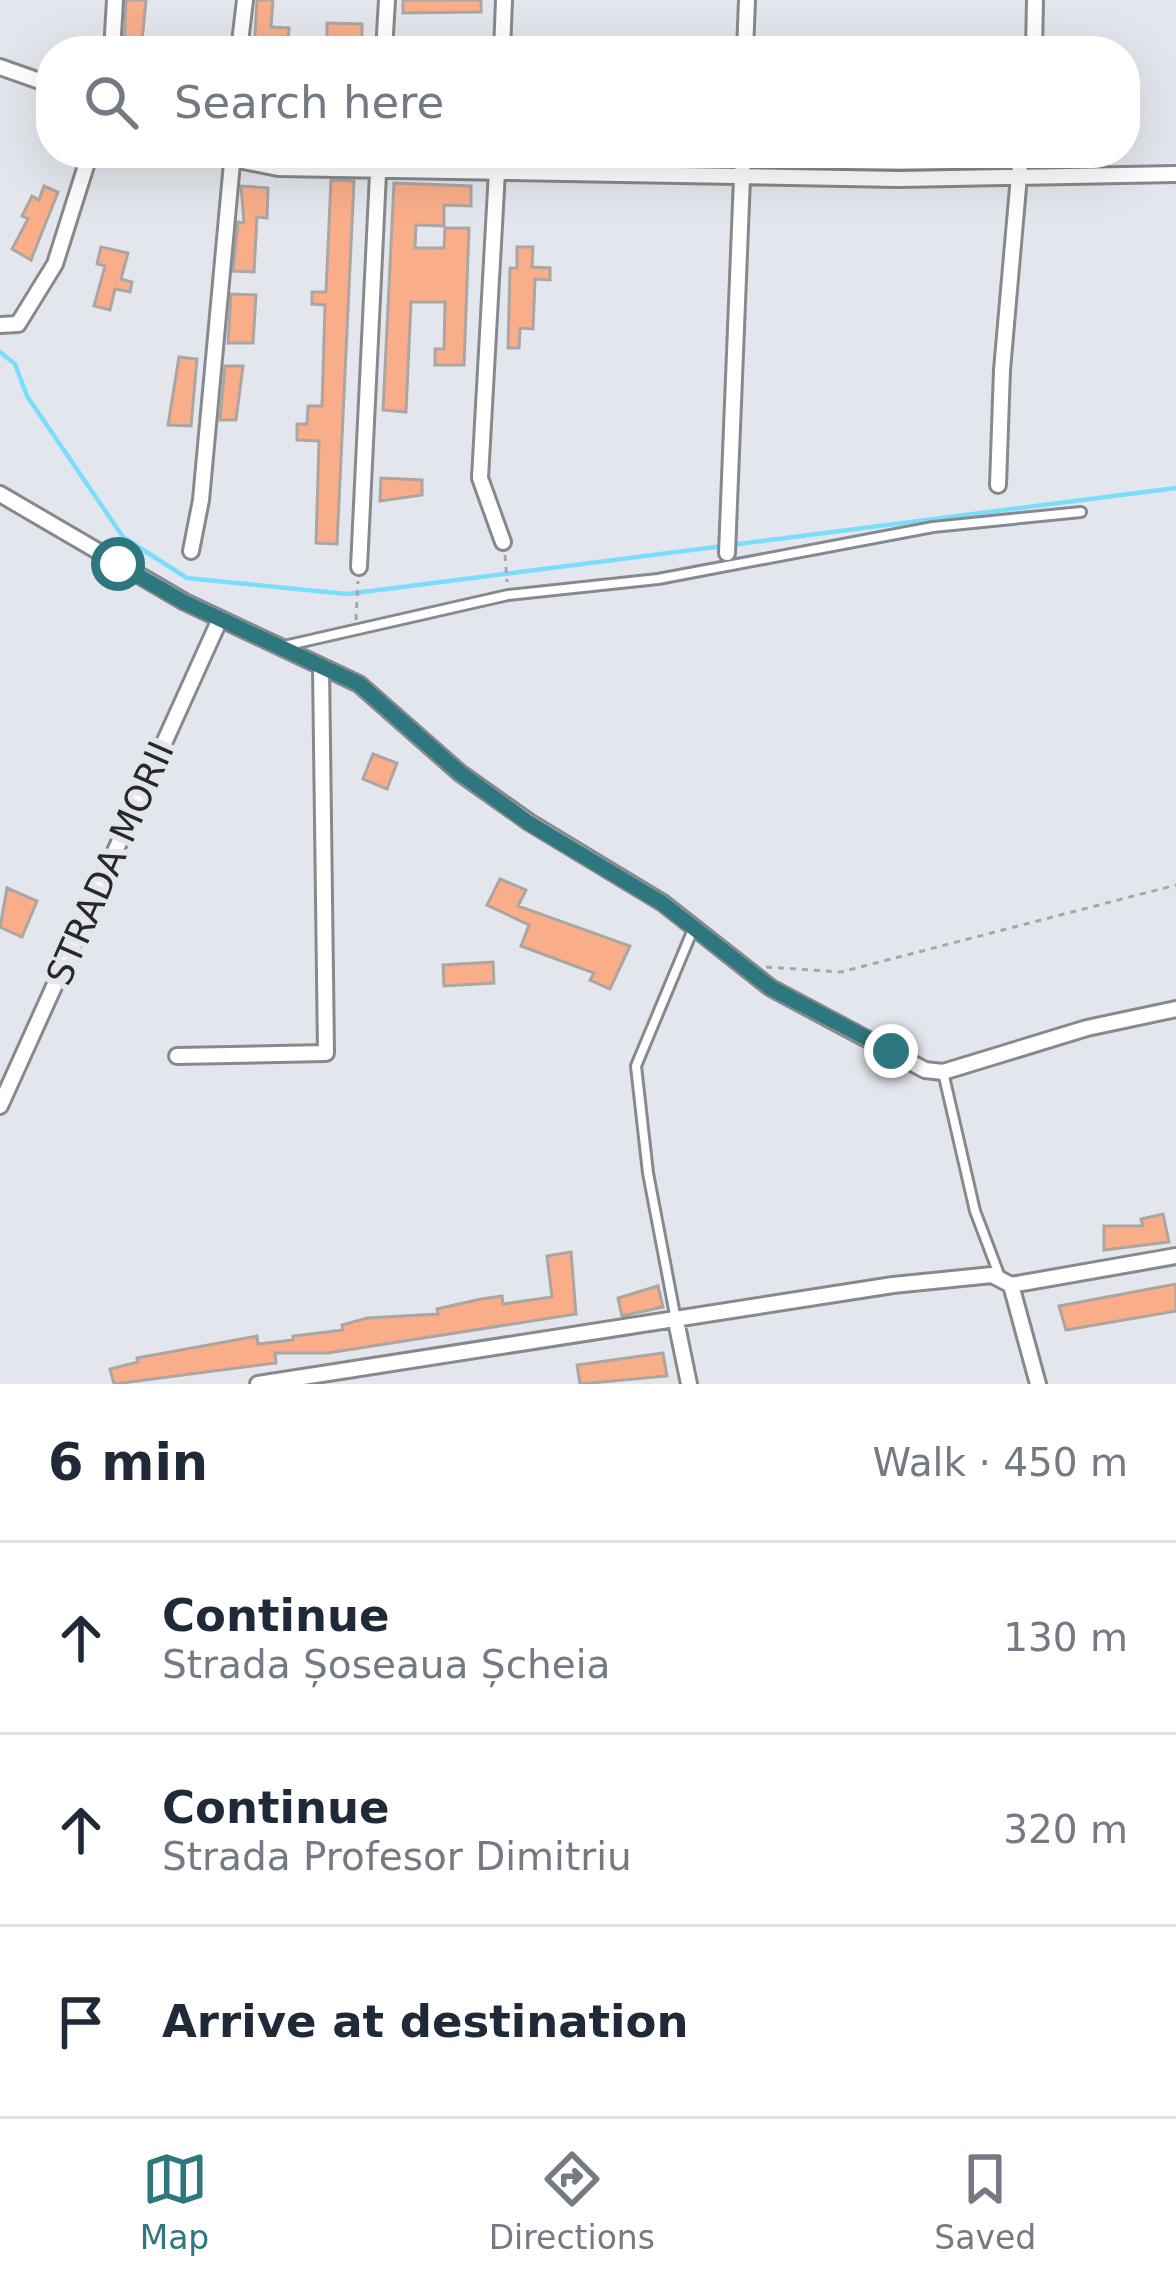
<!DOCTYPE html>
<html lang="en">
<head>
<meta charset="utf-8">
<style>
	body { margin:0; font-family:"DejaVu Sans",sans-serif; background:#f2f2f3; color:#1f2937 }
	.stop { position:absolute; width:36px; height:36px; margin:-27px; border:9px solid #2f777f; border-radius:50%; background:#fff }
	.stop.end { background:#2f777f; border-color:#fff; box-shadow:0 3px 12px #0008 }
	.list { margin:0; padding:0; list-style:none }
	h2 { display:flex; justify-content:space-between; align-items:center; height:156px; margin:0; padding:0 48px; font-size:51px }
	h2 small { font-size:39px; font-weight:400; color:#747a83 }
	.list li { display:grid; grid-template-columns:78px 1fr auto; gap:36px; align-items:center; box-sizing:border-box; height:192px; padding:0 48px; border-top:3px solid #e0e1e3 }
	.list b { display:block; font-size:45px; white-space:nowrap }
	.list p { margin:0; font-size:39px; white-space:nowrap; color:#747a83 }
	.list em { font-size:39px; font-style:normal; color:#747a83 }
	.icon { flex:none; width:66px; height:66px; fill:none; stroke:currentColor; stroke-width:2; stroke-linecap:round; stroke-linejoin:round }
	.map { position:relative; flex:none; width:1176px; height:1384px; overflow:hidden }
	.search { position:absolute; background:#fff; box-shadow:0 12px 48px #0002; left:36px; right:36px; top:36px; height:132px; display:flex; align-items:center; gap:30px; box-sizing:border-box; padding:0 42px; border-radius:48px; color:#747a83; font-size:45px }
	.sheet { height:732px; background:#fff }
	nav { display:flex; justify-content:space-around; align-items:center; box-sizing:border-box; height:168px; border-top:3px solid #e0e1e3; background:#fff; font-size:33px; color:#747a83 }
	nav a { display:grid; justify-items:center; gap:6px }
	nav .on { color:#2f777f }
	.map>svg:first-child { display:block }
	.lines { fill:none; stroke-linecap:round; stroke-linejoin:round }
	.stream { stroke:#7bddfc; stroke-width:4.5 }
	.building { fill:#f9ae89; stroke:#aca5a2; stroke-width:3 }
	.lane-casing { stroke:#86898e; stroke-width:14 }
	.street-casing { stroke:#86898e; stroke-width:20 }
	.path { stroke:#a4a7ab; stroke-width:3; stroke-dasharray:6 6; stroke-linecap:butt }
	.lane { stroke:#fff; stroke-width:8 }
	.street { stroke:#fff; stroke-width:14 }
	.route { stroke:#2f777f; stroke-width:15 }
	.labels { text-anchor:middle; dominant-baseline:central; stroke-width:12; stroke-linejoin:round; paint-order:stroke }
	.street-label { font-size:36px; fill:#27282a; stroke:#e3e7ed }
</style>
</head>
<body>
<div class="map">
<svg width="1176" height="1384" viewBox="0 0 1176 1384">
	<rect width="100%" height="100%" fill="#e3e7ed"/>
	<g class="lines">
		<!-- stream -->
		<path class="stream" d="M0 352 15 364 27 396 123 537 187 578 347 594 1176 488"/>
	</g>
	<!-- building -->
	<path class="building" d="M126 0H146L141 51H124Z
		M257 0H273L271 27 289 28 287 51H254Z
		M403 0H481V12L403 13Z
		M327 23 362 24V46L327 44Z
		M331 180 354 181 337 544 316 543 319 441 297 440V424H307L308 406H322L325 305 312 304V292H326Z
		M394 183 471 186V206L444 205V226L416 225 415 248H444L445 228H469L464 365H435V349H444L445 302H411L406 412 383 410Z
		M44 186 58 192 31 260 12 249 28 219 22 216 32 196 39 200Z
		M241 186 268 188 267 218 257 217 254 272 233 271 238 222 244 223Z
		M101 247 128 253 121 279 132 282 130 292 115 289 110 310 94 306 105 266 97 264Z
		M517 247H533L532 267 550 268V280L535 279 533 329 520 328 519 348H508L510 268H517Z
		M231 294 256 295 253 343H228Z
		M179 357 197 359 191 426 168 425Z
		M225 366H243L236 420H220Z
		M381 478 422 480V495L380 501Z
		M373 754 397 763 387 789 363 779Z
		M500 879 526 890 518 906 630 946 610 989 590 980 594 973 521 946 529 925 487 905Z
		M7 888 37 901 22 937 0 927Z
		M493 962 494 983 444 986 443 965Z
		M1163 1214 1169 1242 1104 1250V1226H1143L1141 1219Z
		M571 1252 576 1314 328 1353H275L276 1363 114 1384 110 1369 138 1362 137 1358 257 1336 258 1344 293 1340V1336L343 1330 342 1325 367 1318 438 1314 437 1309 481 1299 502 1296 503 1304 552 1297 547 1256Z
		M1176 1284V1311L1066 1330 1059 1306Z
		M658 1286 663 1307 622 1316 618 1298Z
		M663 1353 667 1376 580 1384 577 1365Z"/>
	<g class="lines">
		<!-- lane casing -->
		<g class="lane-casing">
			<path id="lane" d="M284 646 508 595 658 579 933 527 1081 512
				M943 1072 975 1211 1000 1277
				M676 1320 648 1173 636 1066 694 927"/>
		</g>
		<!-- street casing -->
		<g class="street-casing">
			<path id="street" d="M112 51 115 0
				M239 51 245 0
				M384 51 387 0
				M502 51 504 0
				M745 51 747 0
				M1034 51 1035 0
				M0 67 51 85
				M204 153 278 168 899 179 1176 174
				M498 153 480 478 503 542
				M0 325 18 324 55 264 90 153
				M998 485 1002 370 1021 153
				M0 494 185 602 359 684 460 773 529 822 663 903 771 988 925 1070 943 1072 1087 1028 1176 1009
				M191 551 201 500 232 163
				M727 553 743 153
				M359 567 379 153
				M177 1056 326 1053 321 666
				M0 1106 220 619
				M1011 1285 1038 1384
				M676 1321 689 1384
				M258 1384 893 1285 992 1275 1011 1285 1176 1256"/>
		</g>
		<!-- path -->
		<path class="path" d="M505 555 507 582
			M356 620 358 581
			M766 967 841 972 1176 885"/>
		<!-- lane -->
		<use href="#lane" class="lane"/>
		<!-- street -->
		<use href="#street" class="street"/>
	</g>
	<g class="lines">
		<!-- route -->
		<path class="route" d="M118 564 184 602 359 684 460 773 529 823 662 903 771 988 891 1051"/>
	</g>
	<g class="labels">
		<!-- street labels -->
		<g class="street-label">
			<text transform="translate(110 863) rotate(-66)">STRADA MORII</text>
		</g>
	</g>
</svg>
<div class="stop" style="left:118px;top:564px"></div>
<div class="stop end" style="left:891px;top:1051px"></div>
<div class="search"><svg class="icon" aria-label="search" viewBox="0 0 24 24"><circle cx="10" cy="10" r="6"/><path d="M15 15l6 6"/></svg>Search here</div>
</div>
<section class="sheet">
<h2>6 min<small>Walk · 450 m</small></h2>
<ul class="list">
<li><svg class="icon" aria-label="ahead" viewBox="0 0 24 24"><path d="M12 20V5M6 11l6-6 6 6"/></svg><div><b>Continue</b><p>Strada Șoseaua Șcheia</p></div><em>130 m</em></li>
<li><svg class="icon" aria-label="ahead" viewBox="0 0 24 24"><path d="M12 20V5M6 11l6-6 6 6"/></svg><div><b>Continue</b><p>Strada Profesor Dimitriu</p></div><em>320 m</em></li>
<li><svg class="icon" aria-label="arrive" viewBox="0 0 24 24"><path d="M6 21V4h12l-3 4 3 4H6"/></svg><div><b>Arrive at destination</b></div></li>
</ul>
</section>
<nav>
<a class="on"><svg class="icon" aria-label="map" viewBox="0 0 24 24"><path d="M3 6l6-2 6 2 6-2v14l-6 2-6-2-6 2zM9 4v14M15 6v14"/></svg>Map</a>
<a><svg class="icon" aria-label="directions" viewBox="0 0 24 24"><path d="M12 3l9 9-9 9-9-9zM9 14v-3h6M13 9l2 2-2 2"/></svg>Directions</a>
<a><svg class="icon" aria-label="saved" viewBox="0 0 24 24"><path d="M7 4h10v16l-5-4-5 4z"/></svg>Saved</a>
</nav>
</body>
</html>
